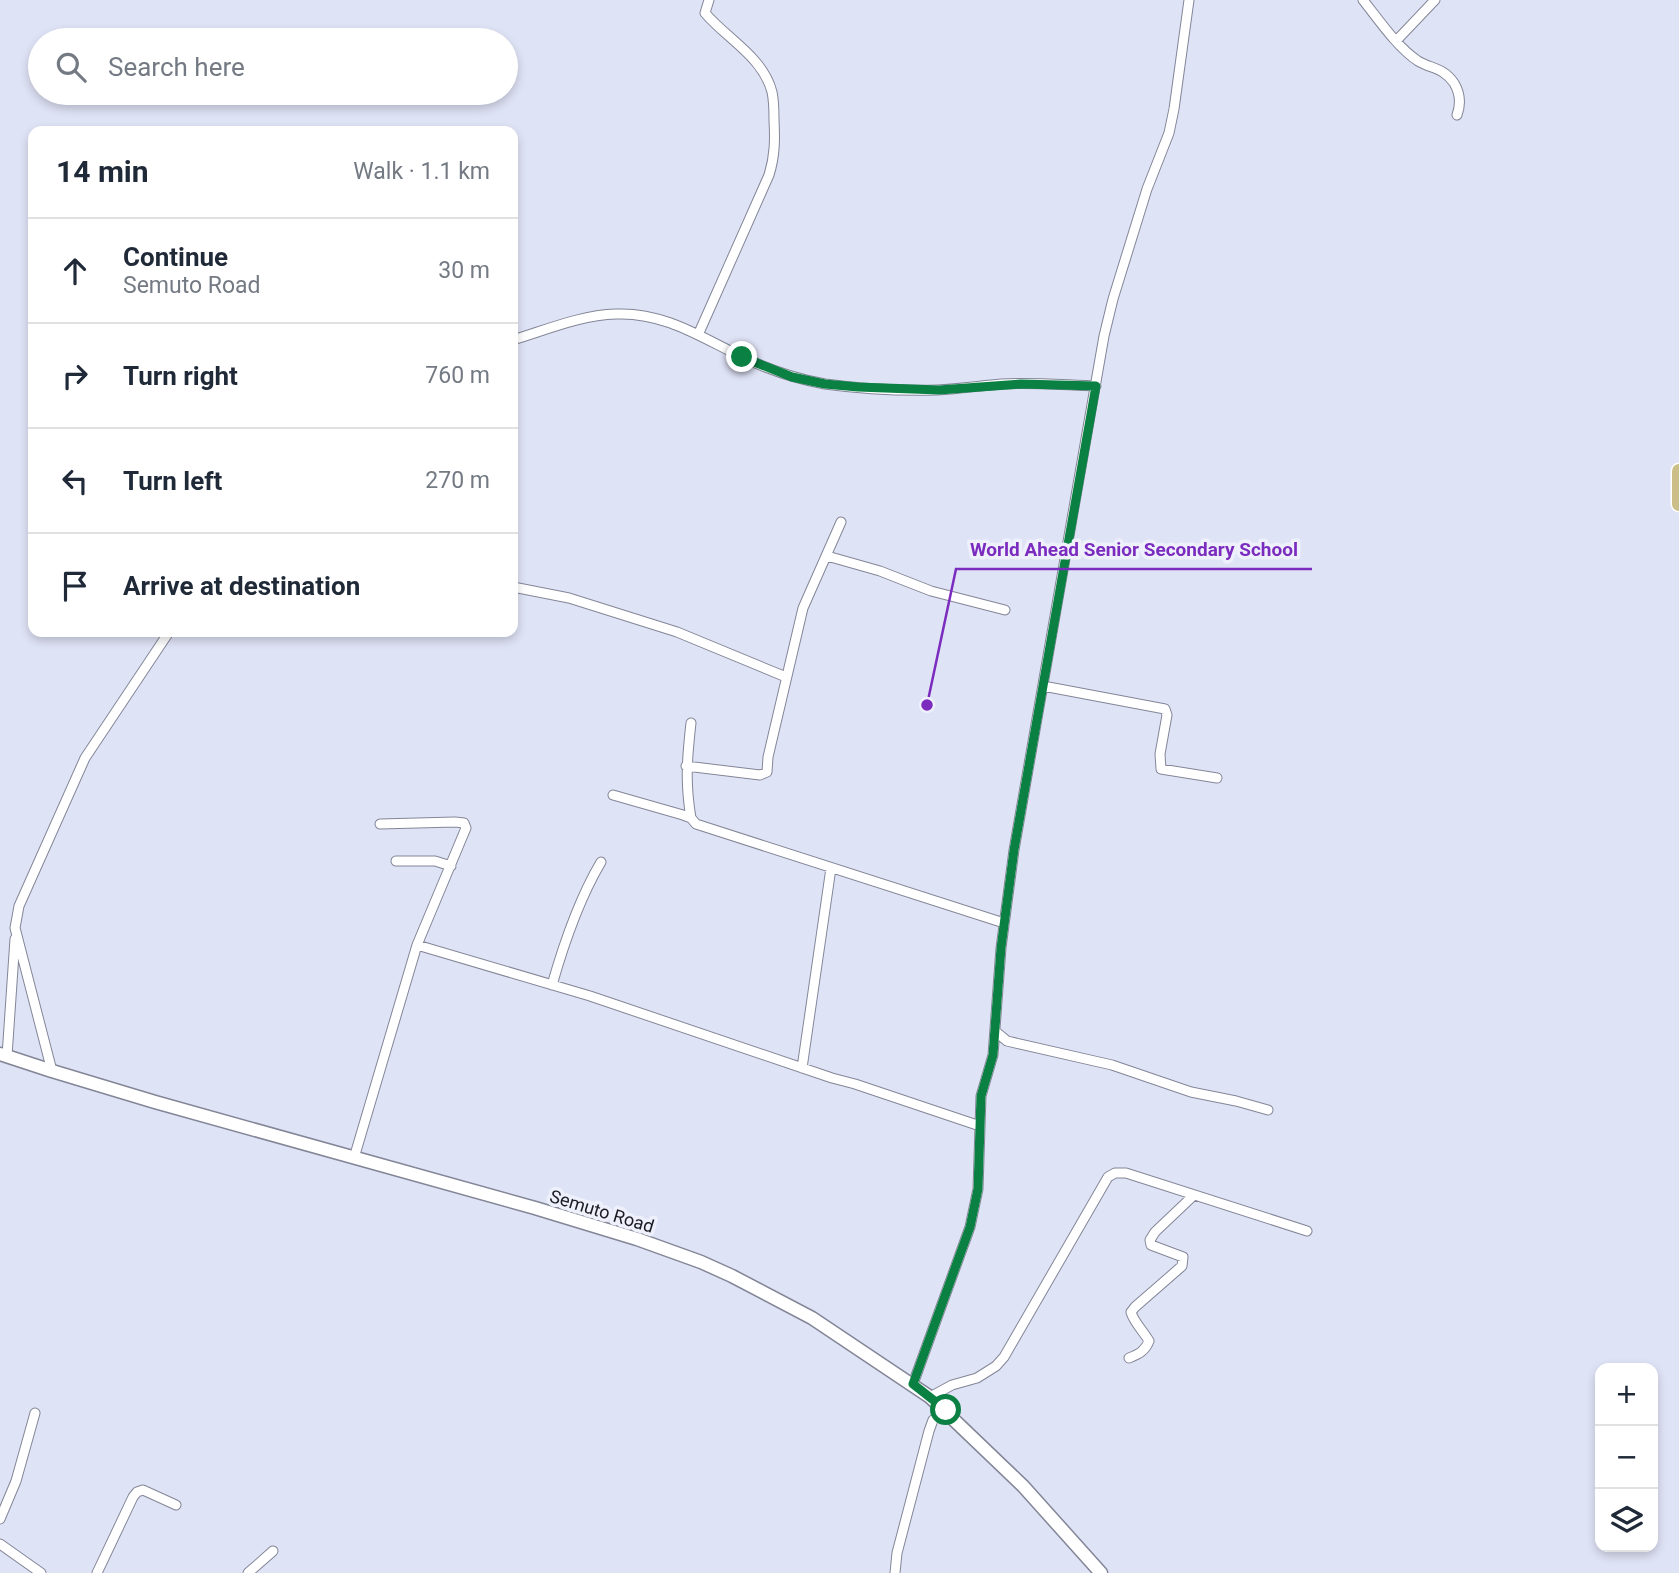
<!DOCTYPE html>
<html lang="en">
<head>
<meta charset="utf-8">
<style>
	body { margin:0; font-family:Roboto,sans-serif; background:#f6f6f7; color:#1f2937 }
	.controls { position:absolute; right:21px; bottom:21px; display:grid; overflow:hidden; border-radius:14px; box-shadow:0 4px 10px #0003 }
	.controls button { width:63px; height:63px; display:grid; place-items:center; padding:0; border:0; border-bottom:2px solid #e0e1e3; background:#fff; color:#1f2937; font:35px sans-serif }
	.stop { position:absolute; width:21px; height:21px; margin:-16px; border:5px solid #0b8043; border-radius:50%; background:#fff }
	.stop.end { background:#0b8043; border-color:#fff; box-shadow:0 2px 7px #0008 }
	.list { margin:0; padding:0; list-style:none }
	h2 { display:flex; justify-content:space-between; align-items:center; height:91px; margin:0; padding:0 28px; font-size:30px }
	h2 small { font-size:23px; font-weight:400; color:#747a83 }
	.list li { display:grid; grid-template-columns:46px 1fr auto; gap:21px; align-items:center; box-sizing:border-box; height:105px; padding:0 28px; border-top:2px solid #e0e1e3 }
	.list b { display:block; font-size:26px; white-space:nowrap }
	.list p { margin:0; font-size:23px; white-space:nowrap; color:#747a83 }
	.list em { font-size:23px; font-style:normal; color:#747a83 }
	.icon { flex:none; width:38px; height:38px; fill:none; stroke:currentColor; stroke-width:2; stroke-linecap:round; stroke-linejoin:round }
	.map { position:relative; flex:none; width:1679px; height:1573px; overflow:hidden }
	.search { position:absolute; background:#fff; box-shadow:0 4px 10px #0003; left:28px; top:28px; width:490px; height:77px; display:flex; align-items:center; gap:18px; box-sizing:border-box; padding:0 24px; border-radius:38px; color:#747a83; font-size:26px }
	.panel { position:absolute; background:#fff; box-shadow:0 4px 10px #0003; left:28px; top:126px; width:490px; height:511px; border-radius:14px }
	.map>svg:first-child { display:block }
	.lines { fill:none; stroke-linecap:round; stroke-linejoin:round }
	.minor-casing { stroke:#838697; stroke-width:11 }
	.secondary-casing { stroke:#838697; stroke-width:15 }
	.primary-casing { stroke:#fff; stroke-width:17 }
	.minor { stroke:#fff; stroke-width:9 }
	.secondary { stroke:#fff; stroke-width:12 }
	.primary { stroke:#cbbe88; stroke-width:14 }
	.route { stroke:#0b8043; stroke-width:9 }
	.labels { text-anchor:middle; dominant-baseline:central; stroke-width:7; stroke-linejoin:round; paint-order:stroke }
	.street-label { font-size:18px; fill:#1b1c23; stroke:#eef1fc }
	.leader { fill:none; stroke:#7b2cbf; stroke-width:2.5 }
	.callout-dot { fill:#7b2cbf; stroke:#eef1fc; stroke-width:2.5 }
	.callout-label { font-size:19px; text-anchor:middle; font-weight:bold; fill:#7b2cbf; stroke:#eef1fc; stroke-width:7; stroke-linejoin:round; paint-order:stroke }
</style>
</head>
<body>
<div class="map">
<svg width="1679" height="1573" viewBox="0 0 1679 1573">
	<rect width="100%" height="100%" fill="#dfe3f6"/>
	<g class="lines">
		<!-- minor casing -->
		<g class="minor-casing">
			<path id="minor" d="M1363 0C1379 20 1397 47 1418 61 1431 69 1443 67 1454 83 1460 93 1461 104 1457 115
				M1396 41 1435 0
				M698 335 769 175C775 156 775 139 774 120 774 111 774 101 772 92 763 57 727 39 705 13L709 0
				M513 340C546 330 581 315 616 314 663 312 699 336 740 356 767 369 796 379 825 384 862 389 900 391 937 390 958 389 979 386 1001 384 1032 382 1064 385 1096 386
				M827 556 880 571 931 591 1005 610
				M513 587 569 598 677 632 786 677
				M1043 686 1165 709 1167 715 1160 754 1161 769 1217 778
				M686 766 760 775 767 772 768 757 803 608 841 522
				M613 795 683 815 691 818 696 824 1004 923
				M691 818C685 783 687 758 691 723
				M396 861H435L451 866
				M417 945 590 996 832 1078 855 1084 980 1126
				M552 985C564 943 579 899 601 862
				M995 1031 1007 1041 1112 1065 1191 1092 1236 1101 1268 1110
				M7 1056 15 939
				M802 1068 831 868
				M52 1071 15 928 19 906 85 758 169 632
				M354 1158 417 945 466 828 464 823 455 822 380 824
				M1129 1358C1139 1354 1145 1351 1149 1341 1144 1332 1133 1321 1131 1312L1135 1307 1182 1266 1183 1257 1151 1245 1150 1240 1155 1232 1194 1195
				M913 1384 970 1227 978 1189 981 1096 993 1055 1001 948 1014 850 1104 336 1113 299 1147 189 1169 133 1174 109 1189 0
				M930 1397 952 1385 977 1378 996 1366 1004 1357 1108 1177 1115 1173H1126L1307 1231
				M0 1519 16 1481 35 1413
				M0 1544 41 1573
				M97 1573 133 1497 137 1492 143 1490 176 1505
				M248 1573 273 1551
				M895 1573 897 1553 929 1431 933 1420 946 1410"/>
		</g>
		<!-- secondary casing -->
		<g class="secondary-casing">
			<path id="secondary" d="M0 1054 52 1071 155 1102 535 1208 637 1239 701 1262 732 1276 812 1318 930 1397 1023 1486 1101 1573"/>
		</g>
		<!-- primary casing -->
		<g class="primary-casing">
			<path id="primary" d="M1679 471V504"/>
		</g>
		<!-- minor -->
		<use href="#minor" class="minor"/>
		<!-- secondary -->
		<use href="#secondary" class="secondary"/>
		<!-- primary -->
		<use href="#primary" class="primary"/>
	</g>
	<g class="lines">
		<!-- route -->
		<path class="route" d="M742 357 792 377 825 384 858 387 939 390 1021 384 1096 386 1014 850 1001 948 993 1055 981 1096 978 1189 970 1227 913 1384 946 1410"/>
	</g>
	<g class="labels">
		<!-- street labels -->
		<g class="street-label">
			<text transform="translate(602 1211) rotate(17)">Semuto Road</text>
		</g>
	</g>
	<!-- callouts -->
	<path class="leader" d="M927 705L956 569H1312"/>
	<circle class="callout-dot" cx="927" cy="705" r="7"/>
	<g class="callout-label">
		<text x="1134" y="556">World Ahead Senior Secondary School</text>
	</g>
</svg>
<div class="controls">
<button>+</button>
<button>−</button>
<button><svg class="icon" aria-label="layers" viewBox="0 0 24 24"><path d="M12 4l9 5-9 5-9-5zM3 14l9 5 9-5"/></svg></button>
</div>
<div class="stop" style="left:946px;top:1410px"></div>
<div class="stop end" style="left:742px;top:357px"></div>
<div class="search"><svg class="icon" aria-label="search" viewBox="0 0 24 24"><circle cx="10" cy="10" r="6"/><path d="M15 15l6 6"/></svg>Search here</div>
<section class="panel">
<h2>14 min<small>Walk · 1.1 km</small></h2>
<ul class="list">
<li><svg class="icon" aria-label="ahead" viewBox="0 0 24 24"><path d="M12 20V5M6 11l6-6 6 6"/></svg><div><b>Continue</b><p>Semuto Road</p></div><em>30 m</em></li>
<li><svg class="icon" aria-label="right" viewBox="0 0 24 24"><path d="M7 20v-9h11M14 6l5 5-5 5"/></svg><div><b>Turn right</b></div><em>760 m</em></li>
<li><svg class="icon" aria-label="left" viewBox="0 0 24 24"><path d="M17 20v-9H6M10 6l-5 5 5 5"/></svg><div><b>Turn left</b></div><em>270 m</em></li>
<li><svg class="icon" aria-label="arrive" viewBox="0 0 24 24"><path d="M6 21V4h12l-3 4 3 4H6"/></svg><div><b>Arrive at destination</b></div></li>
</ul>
</section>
</div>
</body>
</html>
